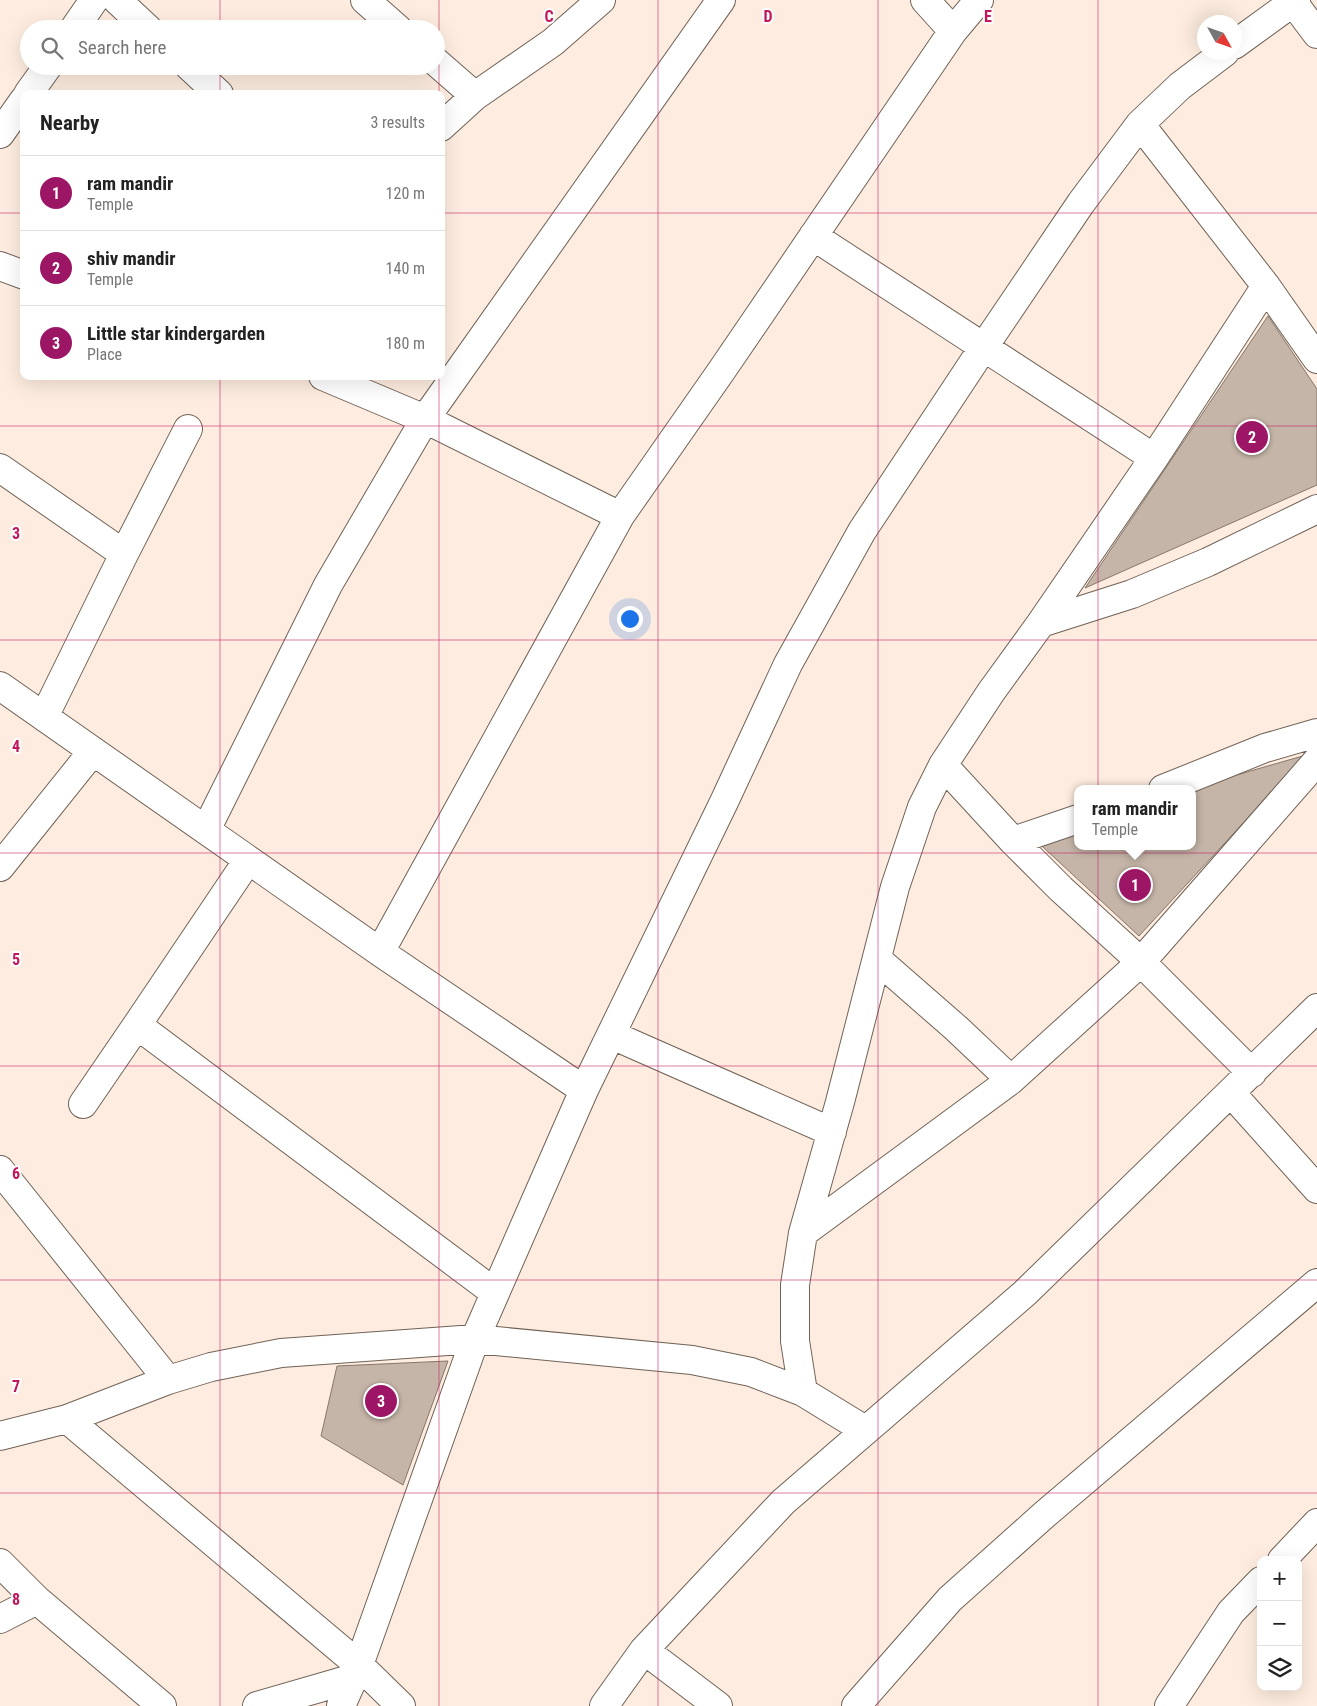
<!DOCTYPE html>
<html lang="en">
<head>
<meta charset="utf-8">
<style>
	body { margin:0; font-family:"Roboto Condensed",sans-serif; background:#f6f6f6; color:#222 }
	.controls { position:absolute; right:15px; bottom:15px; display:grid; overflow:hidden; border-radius:10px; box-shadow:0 5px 20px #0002 }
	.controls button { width:45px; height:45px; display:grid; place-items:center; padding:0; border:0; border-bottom:1px solid #e0e0e0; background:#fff; color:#222; font:25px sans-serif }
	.compass { position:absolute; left:1197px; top:15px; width:45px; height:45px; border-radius:50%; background:#fff; box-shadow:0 5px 20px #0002; rotate:130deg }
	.you { position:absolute; left:629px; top:618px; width:18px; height:18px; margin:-12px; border:4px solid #fff; border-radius:50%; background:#1a73e8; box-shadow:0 0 0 8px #1a73e833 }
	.badge { display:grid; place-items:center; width:32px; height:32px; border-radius:50%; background:#9d1666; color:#fff; font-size:16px; font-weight:700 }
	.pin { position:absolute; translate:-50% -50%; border:2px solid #fff; box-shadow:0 1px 5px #0006 }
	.popup { position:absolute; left:1074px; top:785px; width:122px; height:65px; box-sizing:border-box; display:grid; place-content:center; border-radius:10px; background:#fff; filter:drop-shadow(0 1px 4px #0005); font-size:16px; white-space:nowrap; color:#767676 }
	.popup b { font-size:19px; color:#222 }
	.popup::after { content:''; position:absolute; left:50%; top:100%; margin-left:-10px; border:10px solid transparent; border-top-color:#fff }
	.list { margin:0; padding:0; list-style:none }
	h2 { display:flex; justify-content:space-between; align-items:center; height:65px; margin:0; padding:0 20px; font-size:21px }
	h2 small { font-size:16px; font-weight:400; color:#767676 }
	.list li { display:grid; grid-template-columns:32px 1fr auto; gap:15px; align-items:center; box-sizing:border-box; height:75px; padding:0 20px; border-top:1px solid #e0e0e0 }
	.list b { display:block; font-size:19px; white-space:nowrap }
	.list p { margin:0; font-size:16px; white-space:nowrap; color:#767676 }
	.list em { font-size:16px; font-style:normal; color:#767676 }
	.icon { flex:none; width:28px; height:28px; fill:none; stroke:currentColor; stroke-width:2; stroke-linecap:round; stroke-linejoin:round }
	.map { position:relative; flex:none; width:1317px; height:1706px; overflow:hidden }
	.search { position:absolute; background:#fff; box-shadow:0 5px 20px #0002; left:20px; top:20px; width:425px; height:55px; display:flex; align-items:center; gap:12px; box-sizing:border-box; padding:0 18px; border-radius:28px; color:#767676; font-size:19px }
	.panel { position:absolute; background:#fff; box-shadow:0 5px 20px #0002; left:20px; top:90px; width:425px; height:290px; border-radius:10px }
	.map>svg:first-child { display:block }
	.building { fill:#c5b5a8; stroke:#86776b }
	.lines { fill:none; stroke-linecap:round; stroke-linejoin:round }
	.minor-casing { stroke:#706256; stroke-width:30 }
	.minor { stroke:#fff; stroke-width:28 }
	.grid { fill:none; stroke:#c2185b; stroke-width:1; stroke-opacity:0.55 }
	.grid-label { font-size:16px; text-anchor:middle; font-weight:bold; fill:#c2185b; stroke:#fdfdfd; stroke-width:4; stroke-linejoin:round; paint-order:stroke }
</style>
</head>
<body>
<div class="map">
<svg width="1317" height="1706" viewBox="0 0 1317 1706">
	<rect width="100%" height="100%" fill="#fdecdf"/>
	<!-- building -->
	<path class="building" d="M1268 316 1317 389V485L1085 588Z
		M1306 755 1139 936 1030 835 1078 821V846H1192V789H1188Z
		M448 1361 403 1485 321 1436 337 1366Z"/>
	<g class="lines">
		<!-- minor casing -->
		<g class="minor-casing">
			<path id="minor" d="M117 0 148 29
				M365 0 398 29
				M925 0 953 31
				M1293 2 1317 34
				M74 29 94 0
				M1234 45 1296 0
				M436 62 475 96
				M189 66 219 94
				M28 94 48 66
				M1140 124 1266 286 1317 359
				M441 127 475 96 553 42 601 0
				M0 134 24 100
				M813 236 1154 458
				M0 266 24 275
				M323 376 425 419 620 516
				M0 468 124 554
				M1041 623 1132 594 1208 562 1317 509
				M0 686 380 952 584 1090
				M44 717 124 554 188 429
				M943 765 1013 841 1061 889 1141 962 1252 1073
				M1163 789 1265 748 1317 733
				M206 830 328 585 425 419 721 0
				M1013 841 1078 819
				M0 867 93 751
				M380 952 620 516 722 370 953 31 979 0
				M877 959 956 1028 1011 1080
				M137 1025 494 1292
				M612 1035 832 1132
				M1231 1093 1317 1189
				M83 1104 137 1025 248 860
				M0 1170 168 1380
				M803 1233 1011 1080 1141 962 1317 761
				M803 1392 795 1341V1285L803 1233 840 1102 895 887 922 807 943 765 991 692 1041 623 1154 458 1266 286
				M67 1419 359 1665 401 1706
				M0 1436 67 1419 168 1380 211 1367 281 1353 475 1339 692 1360 751 1372 803 1392 865 1430
				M1282 1560 1317 1523
				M0 1563 37 1600 162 1706
				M0 1619 37 1600
				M644 1650 718 1706
				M257 1706 354 1678
				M341 1706 359 1665 475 1339 584 1090 724 802 788 664 862 531 983 348 1081 203 1140 124 1180 86 1225 52
				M604 1706 644 1650 783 1502 1025 1293 1317 1008
				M856 1706 950 1599 1044 1515 1317 1283
				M1169 1706 1231 1612 1261 1581"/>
		</g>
		<!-- minor -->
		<use href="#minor" class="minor"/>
	</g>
	<!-- grid -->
	<path class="grid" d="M220 0V29M439 0V94M658 0V1706M878 0V1706M1098 0V1706M220 66V94M0 213H24M441 213H1317M220 376V1706M439 376V1706M0 426H1317M0 640H1317M0 853H1317M0 1066H1317M0 1280H1317M0 1493H1317"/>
	<g class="grid-label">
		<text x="549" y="22">C</text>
		<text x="768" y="22">D</text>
		<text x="988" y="22">E</text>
		<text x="16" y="539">3</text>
		<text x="16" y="752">4</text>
		<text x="16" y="965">5</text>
		<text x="16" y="1179">6</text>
		<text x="16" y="1392">7</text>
		<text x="16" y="1605">8</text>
	</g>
</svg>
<div class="controls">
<button>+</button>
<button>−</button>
<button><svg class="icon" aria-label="layers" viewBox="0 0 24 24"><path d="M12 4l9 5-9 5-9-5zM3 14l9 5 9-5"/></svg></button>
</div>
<svg class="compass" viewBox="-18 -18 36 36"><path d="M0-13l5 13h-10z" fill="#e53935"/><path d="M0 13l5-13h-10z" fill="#767676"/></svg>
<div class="you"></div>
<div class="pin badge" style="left:1135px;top:885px">1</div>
<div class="popup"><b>ram mandir</b>Temple</div>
<div class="pin badge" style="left:1252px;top:437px">2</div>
<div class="pin badge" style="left:381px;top:1401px">3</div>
<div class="search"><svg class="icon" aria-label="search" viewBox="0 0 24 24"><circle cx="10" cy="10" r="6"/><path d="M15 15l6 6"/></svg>Search here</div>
<section class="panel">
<h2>Nearby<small>3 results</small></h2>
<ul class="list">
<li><span class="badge">1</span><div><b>ram mandir</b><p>Temple</p></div><em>120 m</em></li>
<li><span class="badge">2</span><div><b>shiv mandir</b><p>Temple</p></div><em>140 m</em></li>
<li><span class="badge">3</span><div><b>Little star kindergarden</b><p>Place</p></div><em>180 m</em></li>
</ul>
</section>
</div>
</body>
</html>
